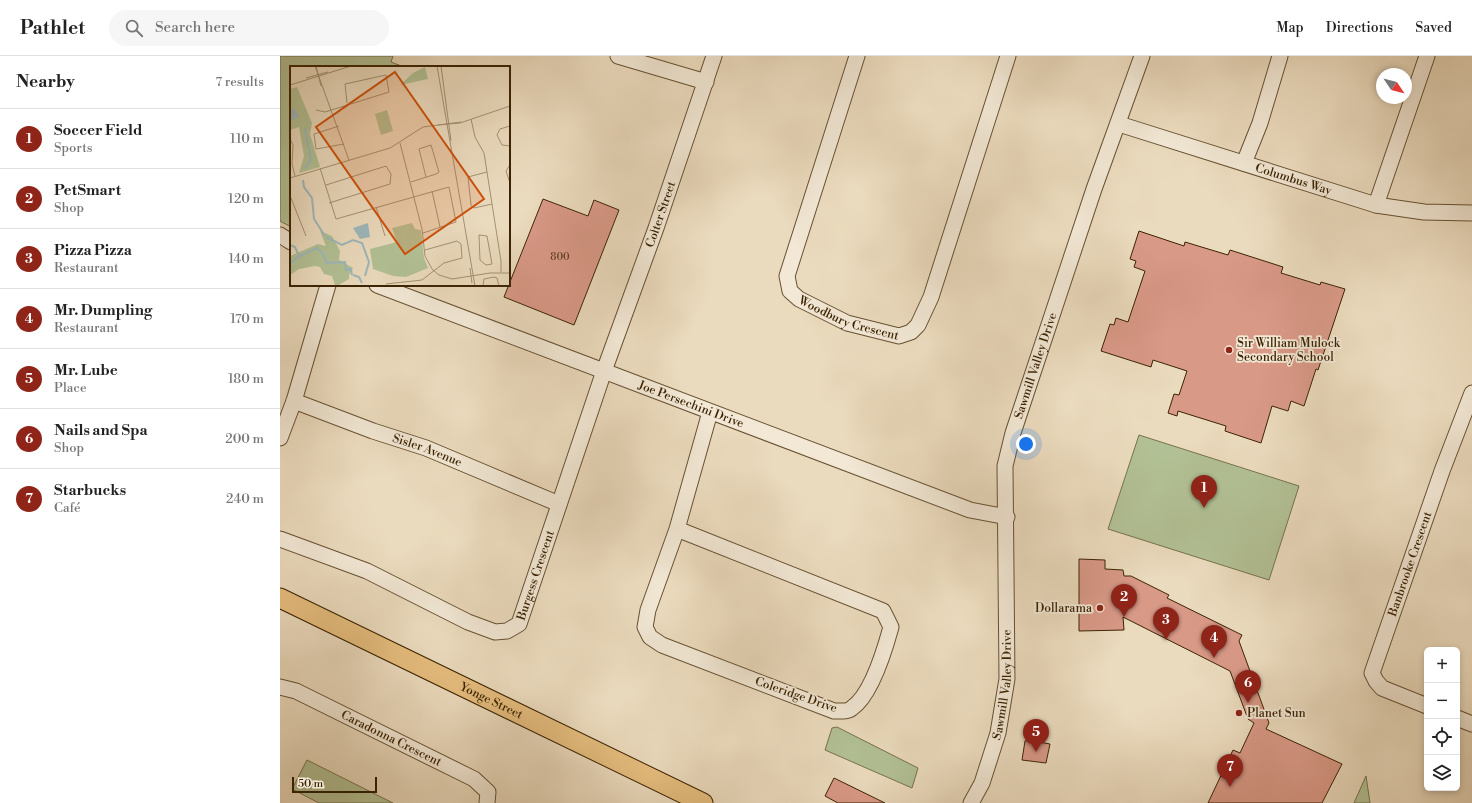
<!DOCTYPE html>
<html lang="en">
<head>
<meta charset="utf-8">
<style>
	body { margin:0; font-family:"Libre Bodoni",serif; background:#f6f6f6; color:#222 }
	.controls { position:absolute; right:12px; bottom:12px; display:grid; overflow:hidden; border-radius:6px; box-shadow:0 2px 6px #0003 }
	.controls button { width:36px; height:36px; display:grid; place-items:center; padding:0; border:0; border-bottom:1px solid #e0e0e0; background:#fff; color:#222; font:20px sans-serif }
	.compass { position:absolute; left:1096px; top:12px; width:36px; height:36px; border-radius:50%; background:#fff; box-shadow:0 2px 6px #0003; rotate:125deg }
	.scale { position:absolute; left:12px; bottom:10px; width:85px; box-sizing:border-box; padding-left:4px; border:2px solid #3b2303; border-top:0; font-size:11px; line-height:14px; white-space:nowrap; color:#3b2303; -webkit-text-stroke:3px #f2e8d5; paint-order:stroke }
	.you { position:absolute; left:746px; top:388px; width:14px; height:14px; margin:-10px; border:3px solid #fff; border-radius:50%; background:#1a73e8; box-shadow:0 0 0 6px #1a73e833 }
	.badge { display:grid; place-items:center; width:26px; height:26px; border-radius:50%; background:#8f2418; color:#fff; font-size:13px; font-weight:700 }
	.pin { position:absolute; translate:-50% -33px; filter:drop-shadow(0 1px 2px #0008) }
	.pin::after { content:''; position:absolute; top:21px; width:14px; height:12px; background:inherit; clip-path:polygon(0 0,100% 0,50% 100%) }
	.list { margin:0; padding:0; list-style:none }
	h2 { display:flex; justify-content:space-between; align-items:center; height:52px; margin:0; padding:0 16px; font-size:17px }
	h2 small { font-size:13px; font-weight:400; color:#767676 }
	.list li { display:grid; grid-template-columns:26px 1fr auto; gap:12px; align-items:center; box-sizing:border-box; height:60px; padding:0 16px; border-top:1px solid #e0e0e0 }
	.list b { display:block; font-size:15px; white-space:nowrap }
	.list p { margin:0; font-size:13px; white-space:nowrap; color:#767676 }
	.list em { font-size:13px; font-style:normal; color:#767676 }
	.icon { flex:none; width:22px; height:22px; fill:none; stroke:currentColor; stroke-width:2; stroke-linecap:round; stroke-linejoin:round }
	.map { position:relative; flex:none; width:1192px; height:747px; overflow:hidden }
	header { display:flex; align-items:center; gap:24px; box-sizing:border-box; height:56px; padding:0 20px; background:#fff; border-bottom:1px solid #e0e0e0 }
	header strong { font-size:19px }
	nav { display:flex; gap:22px; margin-inline-start:auto; font-size:14px }
	.search { width:280px; height:36px; background:#f6f6f6; display:flex; align-items:center; gap:10px; box-sizing:border-box; padding:0 14px; border-radius:22px; color:#767676; font-size:15px }
	main { display:flex }
	aside { flex:1; background:#fff }
	.map>svg:first-child { display:block }
	.green { fill:#b2c195; stroke:#76724c }
	.building { fill:#d99987; stroke:#3b2303 }
	.lines { fill:none; stroke-linecap:round; stroke-linejoin:round }
	.minor-casing { stroke:#675132; stroke-width:17 }
	.major-casing { stroke:#3b2303; stroke-width:21 }
	.minor { stroke:#f2e8d5; stroke-width:15 }
	.major { stroke:#e6be7f; stroke-width:19 }
	.poi-dot { fill:#8f2418; stroke:#f2e8d5; stroke-width:1.5 }
	.labels { text-anchor:middle; dominant-baseline:central; stroke-width:3.5; stroke-linejoin:round; paint-order:stroke }
	.number-label { font-size:10px; fill:#624024 }
	.street-label { font-size:12px; fill:#3b2303; stroke:#f2e8d5 }
	.poi-label { font-size:12px; fill:#3b2303; stroke:#f2e8d5; text-anchor:start }
	.inset-river { fill:none; stroke:#9db8bc; stroke-width:2 }
	.inset-road { fill:none; stroke:#a59173; stroke-width:1 }
	.view { fill:#ce510b; fill-opacity:0.15; stroke:#ce510b; stroke-width:2 }
	.inset-edge { fill:none; stroke:#3b2303; stroke-width:2 }
</style>
</head>
<body>
<header>
<strong>Pathlet</strong>
<div class="search"><svg class="icon" aria-label="search" viewBox="0 0 24 24"><circle cx="10" cy="10" r="6"/><path d="M15 15l6 6"/></svg>Search here</div>
<nav><a>Map</a><a>Directions</a><a>Saved</a></nav>
</header>
<main>
<aside>
<h2>Nearby<small>7 results</small></h2>
<ul class="list">
<li><span class="badge">1</span><div><b>Soccer Field</b><p>Sports</p></div><em>110 m</em></li>
<li><span class="badge">2</span><div><b>PetSmart</b><p>Shop</p></div><em>120 m</em></li>
<li><span class="badge">3</span><div><b>Pizza Pizza</b><p>Restaurant</p></div><em>140 m</em></li>
<li><span class="badge">4</span><div><b>Mr. Dumpling</b><p>Restaurant</p></div><em>170 m</em></li>
<li><span class="badge">5</span><div><b>Mr. Lube</b><p>Place</p></div><em>180 m</em></li>
<li><span class="badge">6</span><div><b>Nails and Spa</b><p>Shop</p></div><em>200 m</em></li>
<li><span class="badge">7</span><div><b>Starbucks</b><p>Café</p></div><em>240 m</em></li>
</ul>
</aside>
<div class="map">
<svg width="1192" height="747" viewBox="0 0 1192 747">
	<rect width="100%" height="100%" fill="#ebdbbe"/>
	<filter id="stains"><feTurbulence type="fractalNoise" baseFrequency=".005" numOctaves="4"/><feColorMatrix values="0 0 0 0 .2 0 0 0 0 .09 0 0 0 0 .02 0 0 0 .5 -.17"/></filter>
	<radialGradient id="worn" r=".72"><stop offset=".6" stop-color="#630" stop-opacity="0"/><stop offset="1" stop-color="#630" stop-opacity=".3"/></radialGradient>
	<!-- green -->
	<path class="green" d="M0 0H113L111 6 124 11H11V171L0 165Z
		M859 379 1019 430 989 524 828 473Z
		M557 671 638 712 632 732 545 694 552 672Z
		M27 704 113 747H39L12 733Z
		M1086 720 1090 747H1074Z"/>
	<!-- building -->
	<path class="building" d="M263 143 308 160 314 144 339 154 294 269 224 241Z
		M859 175 904 190 905 186 948 199 950 194 1003 211 1001 217 1040 229 1041 226 1065 233 1038 314 1036 313 1024 350 1011 345 1008 355 992 350 981 387 945 375 946 370 898 355 897 360 888 357 894 338 899 339 907 315 873 304 871 311 821 295 830 268 834 269 836 262 848 266 865 215 854 211 856 205 850 203Z
		M799 503 825 504V513L843 514 844 520H851L889 539 887 542 962 579 959 585 989 667 986 673 1062 708 1042 747H928L953 694 960 697 974 667 968 663 950 615 843 561 844 574 799 575Z
		M749 684 770 688 766 707 742 704 745 685Z
		M554 722 605 747H558L545 740Z"/>
	<g class="lines">
		<!-- minor casing -->
		<g class="minor-casing">
			<g id="minor">
				<path d="M338 0 426 26"/>
				<path id="s1" d="M577 0 507 220 510 235 519 243 567 267 619 280 631 276 638 269 651 241 728 0"/>
				<path id="s2" d="M839 68 1096 149 1144 156 1192 157"/>
				<path d="M964 107 980 67 1000 0"/>
				<path d="M1096 149 1147 0"/>
				<path d="M0 179 11 186"/>
				<path id="s3" d="M97 229 690 454 727 461"/>
				<path id="s4" d="M14 345 93 375 146 392 279 448"/>
				<path d="M0 382 14 345 48 229"/>
				<path d="M397 473 603 555 611 571C605 593 591 639 572 652 568 656 560 655 554 655L382 589 370 581 365 571 368 554 397 473 430 356"/>
				<path id="s5" d="M0 483 87 515 188 566 215 576 227 575 239 568 324 315 376 172 434 0"/>
				<path id="s6" d="M0 631 16 635 194 723 208 736 207 747"/>
				<path id="s7" d="M1147 650 1102 632 1096 625 1092 617 1162 415 1192 337"/>
				<path d="M1177 662 1192 668"/>
				<path id="s8" d="M691 747 702 727 718 677 727 623 725 410 733 377 814 133 862 0"/>
			</g>
		</g>
		<!-- major casing -->
		<g class="major-casing">
			<g id="major">
				<path id="s9" d="M0 542 423 747"/>
			</g>
		</g>
		<!-- minor -->
		<use href="#minor" class="minor"/>
		<!-- major -->
		<use href="#major" class="major"/>
	</g>
	<!-- markers -->
	<g class="poi-dot">
		<circle cx="949" cy="294" r="4"/>
		<circle cx="820" cy="552" r="4"/>
		<circle cx="959" cy="657" r="4"/>
	</g>
	<g class="labels">
		<!-- number labels -->
		<g class="number-label">
			<text x="280" y="201">800</text>
		</g>
		<!-- street labels -->
		<g class="street-label">
			<text stroke="none"><textPath href="#s2" startOffset="183">Columbus Way</textPath></text>
			<text stroke="none"><textPath href="#s5" startOffset="694">Colter Street</textPath></text>
			<text stroke="none"><textPath href="#s1" startOffset="312">Woodbury Crescent</textPath></text>
			<text stroke="none"><textPath href="#s8" startOffset="448">Sawmill Valley Drive</textPath></text>
			<text stroke="none"><textPath href="#s3" startOffset="336">Joe Persechini Drive</textPath></text>
			<text stroke="none"><textPath href="#s4" startOffset="142">Sisler Avenue</textPath></text>
			<text stroke="none"><textPath href="#s7" startOffset="182">Banbrooke Crescent</textPath></text>
			<text stroke="none"><textPath href="#s5" startOffset="312">Burgess Crescent</textPath></text>
			<text stroke="none"><textPath href="#s8" startOffset="124">Sawmill Valley Drive</textPath></text>
			<text transform="translate(516 639) rotate(19)">Coleridge Drive</text>
			<text stroke="none"><textPath href="#s9" startOffset="235">Yonge Street</textPath></text>
			<text stroke="none"><textPath href="#s6" startOffset="123">Caradonna Crescent</textPath></text>
		</g>
		<!-- poi labels -->
		<g class="poi-label">
			<text x="957" y="287">Sir William Mulock<tspan x="957" dy="14">Secondary School</tspan></text>
			<text x="812" y="552" text-anchor="end">Dollarama</text>
			<text x="967" y="657">Planet Sun</text>
		</g>
	</g>
	<!-- overview -->
	<g transform="translate(10 10)">
		<rect width="220" height="220" fill="#ebdbbe"/>
		<path d="M135 1 138 13 110 19 123 7ZM7 21 22 57 20 68 30 101 9 107 14 90 9 61 0 64V23ZM97 44 103 65 91 69 85 48ZM122 157 125 163 131 164 134 192 138 202 116 211 103 210 83 203 80 183 107 176 102 162ZM30 165 42 170 50 185 49 194 63 202 59 209V213L47 220 45 219 42 210 34 208 30 201 25 200 9 203 0 209V190L28 178 36 180Z" fill="#b2c195"/>
		<path d="M0 43H5L9 51 0 55ZM78 157 80 171 70 173 63 162Z" fill="#9db8bc"/>
		<path class="inset-river" d="M15 102 21 94 15 62M13 114 14 121 22 132 24 153 35 170M36 171 52 179 63 174 72 177 79 196 75 210M0 179 5 181 9 190M0 198 6 192 27 182 33 188 37 197 55 196 56 204 61 203 62 209M63 209 69 211 72 217"/>
		<path class="inset-road" d="M25 0 59 94M26 0 31 20M147 0 185 220M151 0 161 75M16 12 38 6M0 19 61 0M26 44 35 46 99 26 96 9 55 18 57 37M181 53 185 71 194 87 211 195V206M148 59 170 57 220 40M49 60 24 68 26 83 54 78M220 60 210 63 207 69 212 79 220 80M0 73 3 79 2 98 5 110M110 77 132 163 135 190 142 203 149 209 162 213 200 207H220M220 99 216 105 220 117M30 102 46 153 159 121 166 156 133 167M197 106 178 111 181 139 184 142 202 138M0 112 100 82 133 61 171 56M121 116 146 108 149 106 141 79 129 83 136 111M36 119 96 100 101 108 100 118 39 137M142 125 150 161M1 132 16 170M86 141 95 170M189 169 197 170 202 198 196 199 190 194ZM180 202 182 217M96 218 132 214 154 197 172 192 171 178 167 175 135 184M193 220 194 213 204 211 207 212 209 220"/>
		<path class="view" d="M105 6 194 133 115 188 26 61Z"/>
		<rect width="220" height="220" class="inset-edge"/>
	</g>
	<rect width="100%" height="100%" filter="url(#stains)"/>
	<rect width="100%" height="100%" fill="url(#worn)"/>
</svg>
<div class="controls">
<button>+</button>
<button>−</button>
<button><svg class="icon" aria-label="locate" viewBox="0 0 24 24"><circle cx="12" cy="12" r="6"/><path d="M12 2v4M12 18v4M2 12h4M18 12h4"/></svg></button>
<button><svg class="icon" aria-label="layers" viewBox="0 0 24 24"><path d="M12 4l9 5-9 5-9-5zM3 14l9 5 9-5"/></svg></button>
</div>
<svg class="compass" viewBox="-18 -18 36 36"><path d="M0-13l5 13h-10z" fill="#e53935"/><path d="M0 13l5-13h-10z" fill="#767676"/></svg>
<div class="scale">50 m</div>
<div class="you"></div>
<div class="pin badge" style="left:924px;top:452px">1</div>
<div class="pin badge" style="left:844px;top:561px">2</div>
<div class="pin badge" style="left:886px;top:584px">3</div>
<div class="pin badge" style="left:934px;top:602px">4</div>
<div class="pin badge" style="left:756px;top:696px">5</div>
<div class="pin badge" style="left:968px;top:647px">6</div>
<div class="pin badge" style="left:950px;top:731px">7</div>
</div>
</main>
</body>
</html>
